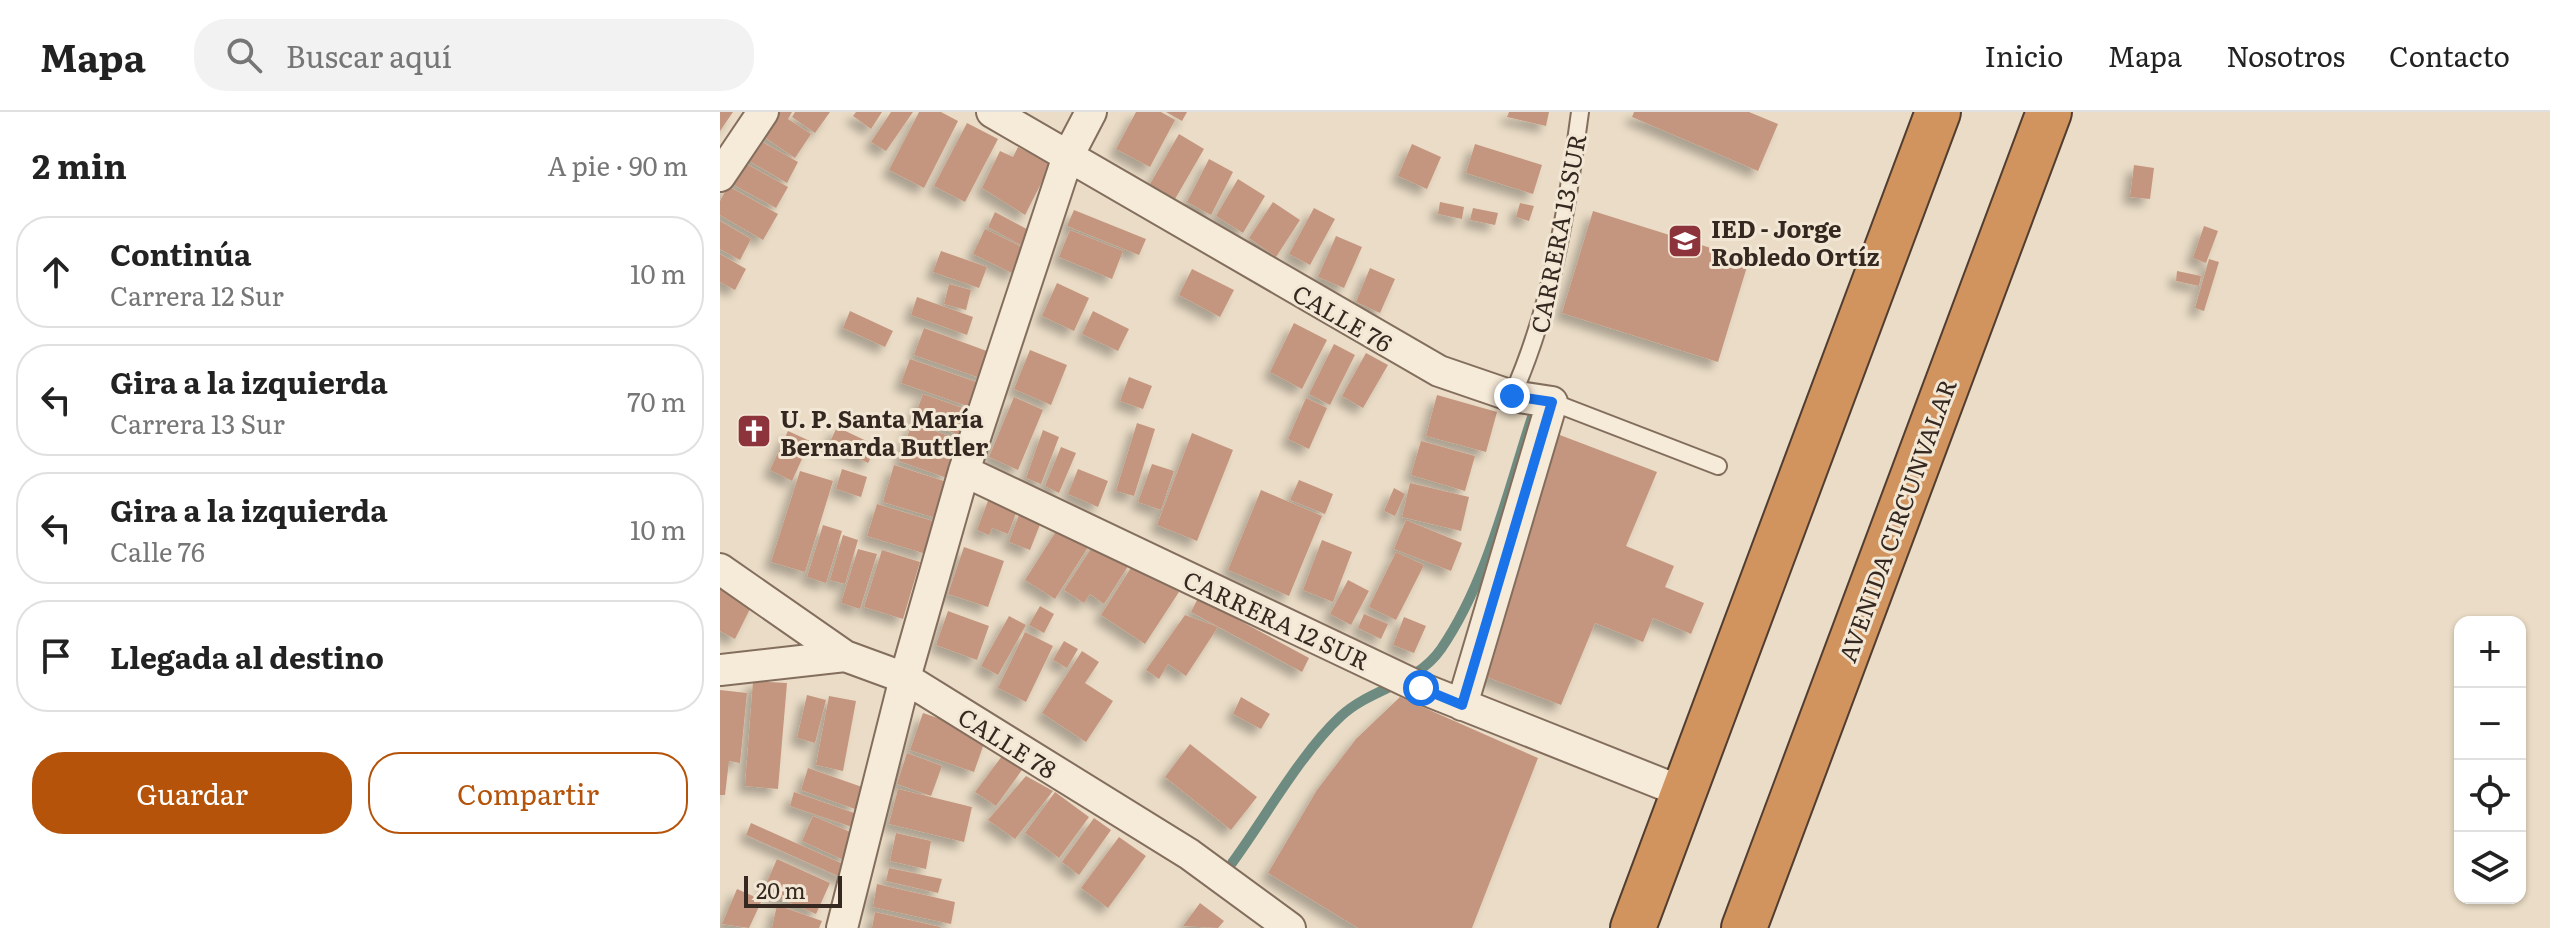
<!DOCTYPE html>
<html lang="es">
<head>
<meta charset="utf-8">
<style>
	body { margin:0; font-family:Literata,serif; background:#f2f2f2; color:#222 }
	.controls { position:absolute; right:24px; bottom:24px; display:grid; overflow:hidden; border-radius:16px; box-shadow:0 2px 6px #0004 }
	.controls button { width:72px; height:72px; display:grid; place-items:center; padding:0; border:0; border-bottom:2px solid #e0e0e0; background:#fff; color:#222; font:40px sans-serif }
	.scale { position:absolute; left:24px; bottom:20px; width:98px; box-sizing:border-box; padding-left:8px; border:4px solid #352820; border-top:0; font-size:22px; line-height:28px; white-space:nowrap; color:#352820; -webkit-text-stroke:6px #f2e7d4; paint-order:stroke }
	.stop { position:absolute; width:24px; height:24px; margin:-18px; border:6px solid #1a73e8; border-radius:50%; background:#fff }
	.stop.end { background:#1a73e8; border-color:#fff; box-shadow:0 2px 8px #0008 }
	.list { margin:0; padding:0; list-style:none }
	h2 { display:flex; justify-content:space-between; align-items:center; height:104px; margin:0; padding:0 32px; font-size:34px }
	h2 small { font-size:26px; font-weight:400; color:#767676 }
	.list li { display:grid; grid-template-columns:52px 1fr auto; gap:24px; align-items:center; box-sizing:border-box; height:112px; margin:0 16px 16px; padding:0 16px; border:2px solid #e0e0e0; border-radius:32px }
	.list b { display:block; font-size:30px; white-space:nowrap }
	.list p { margin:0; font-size:26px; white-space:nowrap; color:#767676 }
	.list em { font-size:26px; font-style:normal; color:#767676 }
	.actions { display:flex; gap:16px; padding:24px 32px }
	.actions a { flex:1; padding:18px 0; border:2px solid #b45309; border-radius:32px; text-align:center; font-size:28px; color:#b45309 }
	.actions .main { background:#b45309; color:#fff }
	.icon { flex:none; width:44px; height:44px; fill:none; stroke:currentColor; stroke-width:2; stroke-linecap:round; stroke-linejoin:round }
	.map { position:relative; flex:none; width:1830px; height:816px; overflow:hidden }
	header { display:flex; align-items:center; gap:48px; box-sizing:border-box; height:112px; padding:0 40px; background:#fff; border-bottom:2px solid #e0e0e0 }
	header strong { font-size:38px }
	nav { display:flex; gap:44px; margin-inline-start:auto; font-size:28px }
	.search { width:560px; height:72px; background:#f2f2f2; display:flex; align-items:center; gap:20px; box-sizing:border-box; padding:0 28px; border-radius:32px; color:#767676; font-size:30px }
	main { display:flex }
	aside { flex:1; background:#fff }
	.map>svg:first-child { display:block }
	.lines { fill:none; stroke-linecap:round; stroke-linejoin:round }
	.stream { stroke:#6e8b81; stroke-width:10 }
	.building { fill:#c5967f; filter:url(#shadow) }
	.lane-casing { stroke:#836e5d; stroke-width:20 }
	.street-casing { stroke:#836e5d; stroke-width:34 }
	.highway-casing { stroke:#523d31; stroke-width:48 }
	.lane { stroke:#f6ead8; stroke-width:16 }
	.street { stroke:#f6ead8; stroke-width:30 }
	.highway { stroke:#d1945e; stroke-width:44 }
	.route { stroke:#1a73e8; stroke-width:10 }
	.labels { text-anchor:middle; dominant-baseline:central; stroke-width:6; stroke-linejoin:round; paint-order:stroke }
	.poi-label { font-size:24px; font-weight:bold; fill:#352820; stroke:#f2e7d4; text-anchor:start }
	.street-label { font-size:24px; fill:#352820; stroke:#f2e7d4 }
</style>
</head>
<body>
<header>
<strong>Mapa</strong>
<div class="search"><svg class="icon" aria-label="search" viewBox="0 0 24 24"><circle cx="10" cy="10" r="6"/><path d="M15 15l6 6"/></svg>Buscar aquí</div>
<nav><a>Inicio</a><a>Mapa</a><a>Nosotros</a><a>Contacto</a></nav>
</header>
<main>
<aside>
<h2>2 min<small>A pie · 90 m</small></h2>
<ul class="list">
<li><svg class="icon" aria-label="ahead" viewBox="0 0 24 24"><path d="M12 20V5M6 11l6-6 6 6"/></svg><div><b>Continúa</b><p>Carrera 12 Sur</p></div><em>10 m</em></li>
<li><svg class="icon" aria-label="left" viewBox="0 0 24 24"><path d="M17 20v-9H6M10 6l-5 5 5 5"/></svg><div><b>Gira a la izquierda</b><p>Carrera 13 Sur</p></div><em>70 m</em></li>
<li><svg class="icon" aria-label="left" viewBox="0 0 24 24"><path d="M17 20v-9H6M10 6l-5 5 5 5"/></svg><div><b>Gira a la izquierda</b><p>Calle 76</p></div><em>10 m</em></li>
<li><svg class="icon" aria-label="arrive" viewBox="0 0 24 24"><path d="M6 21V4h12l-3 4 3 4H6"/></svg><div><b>Llegada al destino</b></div></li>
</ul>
<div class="actions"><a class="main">Guardar</a><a>Compartir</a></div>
</aside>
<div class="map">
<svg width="1830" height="816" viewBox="0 0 1830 816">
	<defs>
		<filter id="shadow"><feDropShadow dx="-7" dy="7" stdDeviation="4" flood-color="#0004"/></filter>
	</defs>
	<rect width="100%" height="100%" fill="#eadcc6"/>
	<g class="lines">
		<!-- stream -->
		<path class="stream" d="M512 751C545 706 581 641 621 604 651 576 696 573 721 537 767 470 787 381 812 305"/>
	</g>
	<!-- building -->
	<path class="building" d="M0 0H13L0 19Z
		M51 0H72L68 7 91 22 75 46 37 20Z
		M75 0H110L95 21 72 5Z
		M136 0H162L151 17 133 4Z
		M171 0H193L166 39 151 30Z
		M199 0H221L238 9 204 76 169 58Z
		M416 0H441L455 8 430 55 396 37Z
		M446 0H467L462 9Z
		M789 0H829L826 14 787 5Z
		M914 0H1029L1058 12 1038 59 912 5Z
		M247 11 278 27 245 90 214 74Z
		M459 22 484 37 455 87 430 72Z
		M35 26 78 50 67 71 24 46Z
		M692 32 721 45 707 77 678 64Z
		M755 32 822 53 813 82 746 61Z
		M298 35 331 52 305 103 262 76 280 39 293 45Z
		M489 47 513 60 491 103 467 90Z
		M23 50 68 75 56 96 12 72Z
		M1414 53 1434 56 1430 87 1410 85Z
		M518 67 545 84 523 121 496 104Z
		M8 74 58 102 43 128 0 103V89Z
		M553 90 580 108 556 145 529 126Z
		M720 90 744 95 742 107 718 102Z
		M800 91 814 94 809 109 796 105Z
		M594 96 615 107 590 153 569 142Z
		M753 96 778 101 775 113 750 108Z
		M354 98 426 127 419 143 347 114Z
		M873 99 1029 148 998 250 842 201Z
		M275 100 316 122 308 137 268 115Z
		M0 109 31 127 20 148 0 137Z
		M1484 114 1498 119 1486 151 1473 146Z
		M265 117 306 137 294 162 253 142Z
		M350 118 403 139 392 167 339 145Z
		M616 124 642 135 624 176 598 165Z
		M221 139 267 155 259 176 213 160Z
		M0 142 26 157 15 178 0 170Z
		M1489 147 1499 150 1484 199 1475 196Z
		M650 156 675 167 660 201 636 190Z
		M472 157 514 178 500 205 459 183Z
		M1457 159 1481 164 1479 174 1456 169Z
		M337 171 369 186 354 219 322 204Z
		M229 172 251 178 246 198 224 192Z
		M197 185 253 205 247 223 191 203Z
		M130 199 173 219 165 235 123 216Z
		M373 199 409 217 398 239 362 222Z
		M574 211 607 228 582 277 550 260Z
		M204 216 275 242 266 268 194 243Z
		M614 232 635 243 610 293 589 282Z
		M310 238 347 253 331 293 294 277Z
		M646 241 668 253 643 296 622 284Z
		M190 247 259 271 250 295 181 271Z
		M409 265 432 274 423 297 400 289Z
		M203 282 251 299 243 324 194 307Z
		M717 283 777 300 766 340 706 324Z
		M294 285 323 298 298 358 269 345Z
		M586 286 607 296 589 337 568 327Z
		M192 311 240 328 227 366 179 349Z
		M417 311 435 317 414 384 396 379Z
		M117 315 157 334 148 351 109 332Z
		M323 318 339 325 321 372 306 366Z
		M68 319 90 329 72 369 50 358Z
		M832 320 937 360 906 434 954 454 945 475 984 491 971 522 933 506 923 530 875 511 841 593 764 564Z
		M472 321 513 338 477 429 437 413Z
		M701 329 755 344 745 379 691 363Z
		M341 335 356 341 339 381 325 374Z
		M432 352 454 359 441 398 418 390Z
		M174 353 233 372 222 408 163 390Z
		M122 357 147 365 141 385 116 377Z
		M358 357 388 369 378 395 348 382Z
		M80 359 113 369 85 460 51 450Z
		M579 368 613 382 605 402 570 388Z
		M690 371 749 385 741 419 682 405Z
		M674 376 685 382 675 404 664 399Z
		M541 378 602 404 569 484 508 458Z
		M269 386 298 396 288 422 272 416 269 423 257 418Z
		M157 392 216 410 206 442 147 424Z
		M301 397 323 405 310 438 289 430Z
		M686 408 742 431 731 459 674 437Z
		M342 410 372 429 335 487 305 468Z
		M103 413 122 419 106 471 87 465Z
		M123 423 138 428 125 472 110 468Z
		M378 426 412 448 384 492 370 482 364 491 344 478Z
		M602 428 632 440 613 490 583 478Z
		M244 435 284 449 268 495 228 482Z
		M138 437 157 442 140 497 121 491Z
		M162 438 200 450 183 507 144 495Z
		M676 440 704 453 676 508 649 495Z
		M414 451 459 480 425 532 381 503Z
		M628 468 649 479 631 513 610 502Z
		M0 470 35 487 15 527 0 519Z
		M478 486 589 546 582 560 471 500Z
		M320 494 334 502 324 521 309 513Z
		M228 499 269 514 257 548 216 533Z
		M644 502 668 512 661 527 638 516Z
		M465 503 498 515 466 564 448 552 439 567 426 558Z
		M289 504 306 513 278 563 261 554Z
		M684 505 706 514 694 541 673 533Z
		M305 520 333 534 306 590 278 576Z
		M344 529 358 537 347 556 333 548Z
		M362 539 379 550 365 571 393 589 366 630 322 601Z
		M33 569 67 571 58 677 25 674Z
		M0 578 27 581 20 651 9 649 5 683H0Z
		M87 583 106 588 95 631 77 626Z
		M109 584 136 589 123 659 96 653Z
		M521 585 550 602 541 617 513 602Z
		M680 585 818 646 752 816H638L548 761 597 678 636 627Z
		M203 601 267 623 254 660 190 638Z
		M470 632 537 685 511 718 445 665Z
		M187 641 222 654 211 684 177 672Z
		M282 644 302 658 276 694 255 680Z
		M88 656 142 675 135 697 81 678Z
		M306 664 333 679 295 727 268 708Z
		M178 677 252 695 244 730 169 712Z
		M74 680 137 702 132 715 70 694Z
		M335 680 369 705 339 746 305 721Z
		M93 704 137 723 126 749 82 729Z
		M374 706 391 718 359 763 342 750Z
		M31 711 132 756 127 768 26 723Z
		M176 721 211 729 206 757 170 749Z
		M399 725 426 744 388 796 361 776Z
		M57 747 110 771 96 802 43 779Z
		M169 756 222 767 218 781 166 769Z
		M157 772 235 790 231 812 153 795Z
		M17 777 42 788 29 816 2 812Z
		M480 791 504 809 498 816 463 814Z
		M57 793 102 809 99 816H52Z
		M155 800 220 815V816H152Z"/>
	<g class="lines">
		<!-- lane casing -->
		<g class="lane-casing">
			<path id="lane" d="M792 284C832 195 847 97 860 0
				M832 290 998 354"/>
		</g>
		<!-- street casing -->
		<g class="street-casing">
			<path id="street" d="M272 0 719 259 792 284 832 290 742 593
				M0 64 43 0
				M244 359 701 576 965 681
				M0 457 125 544 185 566 469 742 570 816
				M0 558 125 544
				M122 816 185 566 244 359 348 44 371 0"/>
		</g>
		<!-- highway casing -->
		<g class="highway-casing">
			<path id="highway" d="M913 816 1218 0
				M1024 816 1329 0"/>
		</g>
		<!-- lane -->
		<use href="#lane" class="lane"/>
		<!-- street -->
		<use href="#street" class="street"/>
		<!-- highway -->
		<use href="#highway" class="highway"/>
	</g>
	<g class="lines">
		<!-- route -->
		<path class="route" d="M701 576 742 593 832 290 792 284"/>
	</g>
	<!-- icons -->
	<defs>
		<g id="school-square" transform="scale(1.8)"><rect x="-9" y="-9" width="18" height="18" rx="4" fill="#8d333b" stroke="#f2e7d4"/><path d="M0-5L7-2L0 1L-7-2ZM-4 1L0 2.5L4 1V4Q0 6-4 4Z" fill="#fff"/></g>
		<g id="church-square" transform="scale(1.8)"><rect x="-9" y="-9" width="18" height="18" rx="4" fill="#8d333b" stroke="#f2e7d4"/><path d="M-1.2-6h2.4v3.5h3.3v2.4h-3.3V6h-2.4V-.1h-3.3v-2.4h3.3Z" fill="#fff"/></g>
	</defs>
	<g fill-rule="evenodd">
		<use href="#school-square" x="965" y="129"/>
		<use href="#church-square" x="34" y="319"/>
	</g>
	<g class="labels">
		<!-- poi labels -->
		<g class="poi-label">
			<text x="991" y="115">IED - Jorge<tspan x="991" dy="28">Robledo Ortíz</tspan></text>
			<text x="60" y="305">U. P. Santa María<tspan x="60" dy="28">Bernarda Buttler</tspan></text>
		</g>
		<!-- street labels -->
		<g class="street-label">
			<text transform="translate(837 121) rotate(-79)">CARRERA 13 SUR</text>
			<text transform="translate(623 205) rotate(30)">CALLE 76</text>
			<text transform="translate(1176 408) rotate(-70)">AVENIDA CIRCUNVALAR</text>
			<text transform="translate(557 507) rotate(25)">CARRERA 12 SUR</text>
			<text transform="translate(288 630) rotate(32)">CALLE 78</text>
		</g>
	</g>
</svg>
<div class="controls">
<button>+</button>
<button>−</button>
<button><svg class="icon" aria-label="locate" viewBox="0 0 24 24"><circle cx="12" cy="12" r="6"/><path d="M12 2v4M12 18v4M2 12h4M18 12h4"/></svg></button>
<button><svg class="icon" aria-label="layers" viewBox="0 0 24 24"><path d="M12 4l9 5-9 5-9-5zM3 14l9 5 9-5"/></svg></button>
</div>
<div class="scale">20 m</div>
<div class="stop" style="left:701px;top:576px"></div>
<div class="stop end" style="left:792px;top:284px"></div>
</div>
</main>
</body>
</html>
